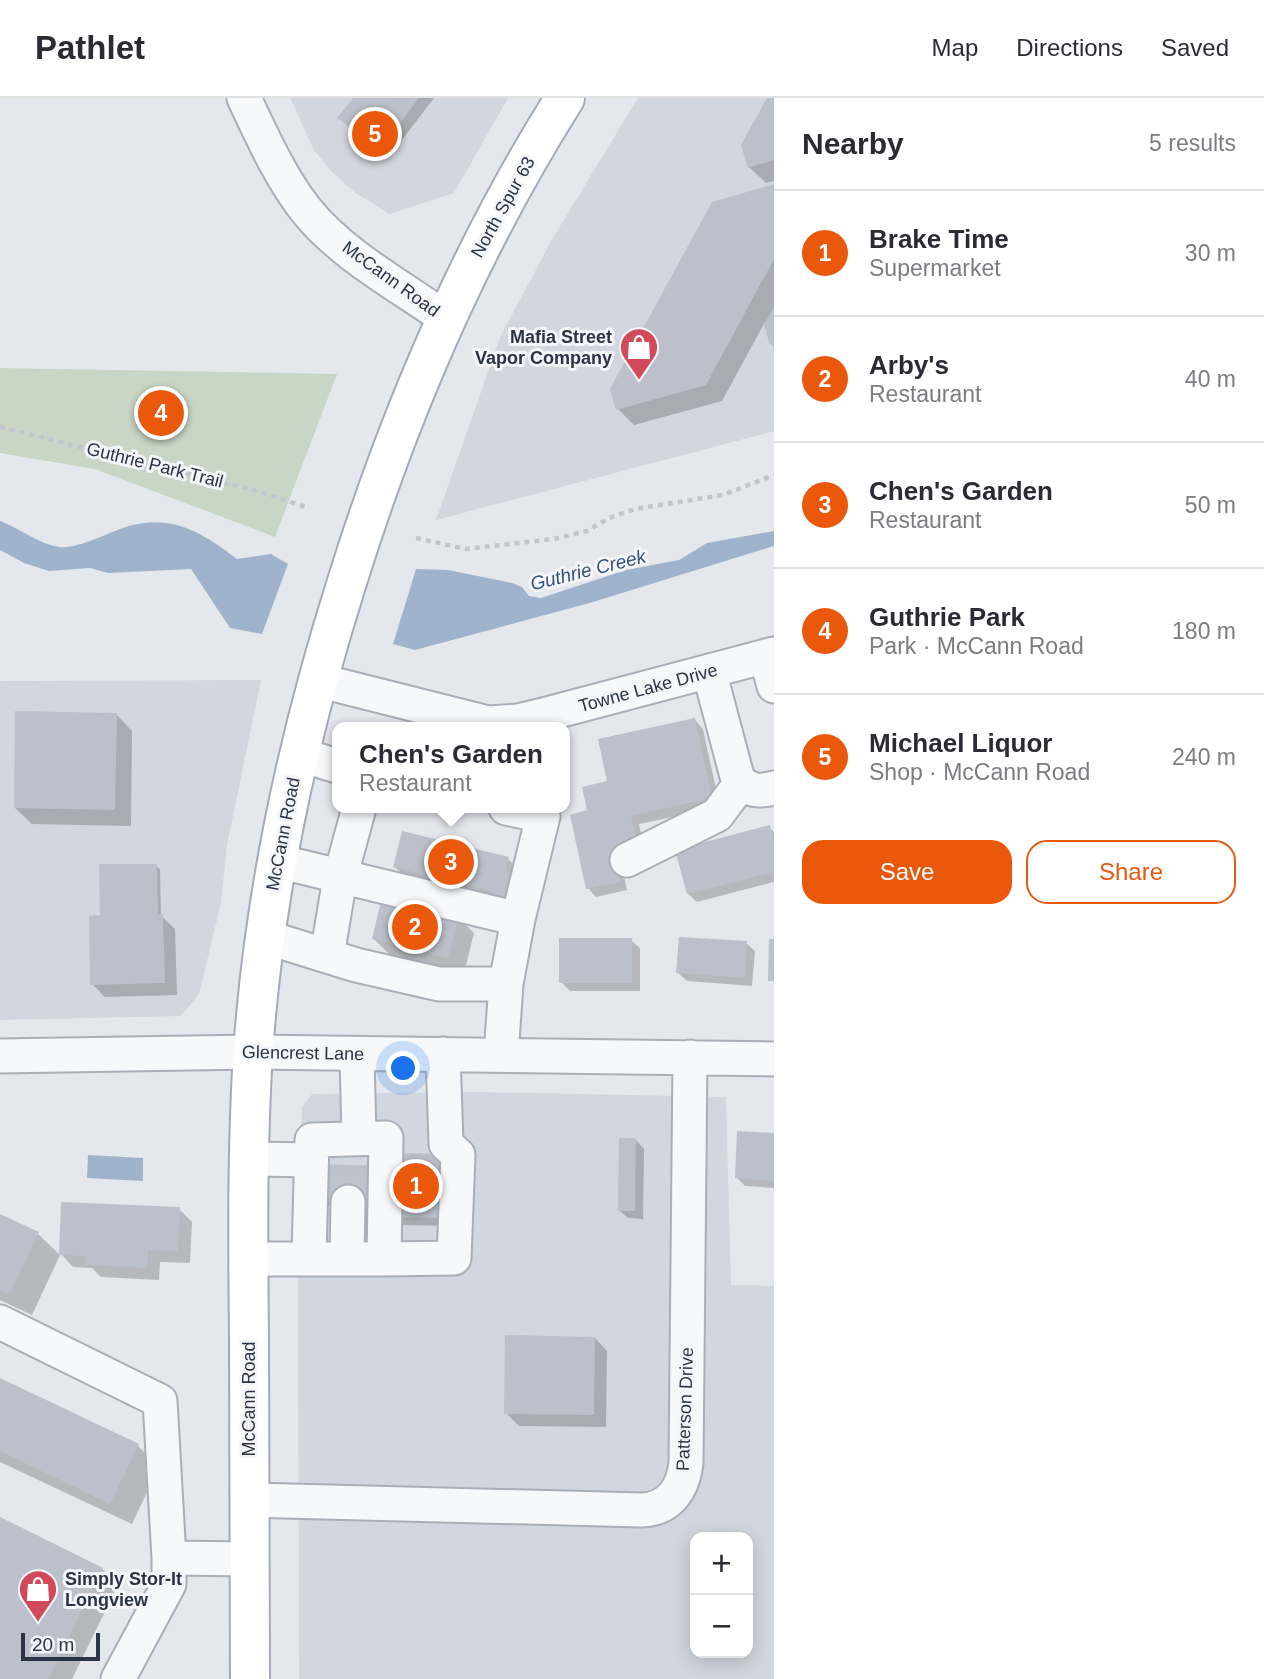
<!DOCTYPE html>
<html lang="en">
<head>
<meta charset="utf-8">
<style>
	body { margin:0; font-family:Arial,sans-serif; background:#f2f2f3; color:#2b2b33 }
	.controls { position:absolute; right:21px; bottom:21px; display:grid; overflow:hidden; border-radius:14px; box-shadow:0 4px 18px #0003 }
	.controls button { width:63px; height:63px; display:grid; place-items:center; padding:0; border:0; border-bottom:2px solid #e1e1e2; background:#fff; color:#2b2b33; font:35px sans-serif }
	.scale { position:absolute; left:21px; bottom:18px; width:79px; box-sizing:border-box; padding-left:7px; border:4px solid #2b3445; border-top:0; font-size:19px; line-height:24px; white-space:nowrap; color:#2b3445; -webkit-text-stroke:5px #f4f6f9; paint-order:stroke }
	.you { position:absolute; left:404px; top:971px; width:24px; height:24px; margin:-18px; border:5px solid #fff; border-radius:50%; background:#1a73e8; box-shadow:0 0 0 10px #1a73e833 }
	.badge { display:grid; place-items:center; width:46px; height:46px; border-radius:50%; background:#ea580c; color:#fff; font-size:23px; font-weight:700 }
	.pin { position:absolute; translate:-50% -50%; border:4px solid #fff; box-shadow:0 2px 7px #0006 }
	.popup { position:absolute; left:332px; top:624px; width:238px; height:91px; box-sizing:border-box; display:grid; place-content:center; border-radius:14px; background:#fff; filter:drop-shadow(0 2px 5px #0005); font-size:23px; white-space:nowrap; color:#7c7c81 }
	.popup b { font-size:26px; color:#2b2b33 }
	.popup::after { content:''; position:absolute; left:50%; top:100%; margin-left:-14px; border:14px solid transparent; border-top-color:#fff }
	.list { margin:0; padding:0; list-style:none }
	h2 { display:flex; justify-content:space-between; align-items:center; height:91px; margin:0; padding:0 28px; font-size:30px }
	h2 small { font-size:23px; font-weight:400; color:#7c7c81 }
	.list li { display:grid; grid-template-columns:46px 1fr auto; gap:21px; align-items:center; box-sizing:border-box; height:126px; padding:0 28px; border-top:2px solid #e1e1e2 }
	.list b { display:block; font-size:26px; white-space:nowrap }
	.list p { margin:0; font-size:23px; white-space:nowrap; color:#7c7c81 }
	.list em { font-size:23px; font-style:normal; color:#7c7c81 }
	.actions { display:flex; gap:14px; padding:21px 28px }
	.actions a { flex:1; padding:16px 0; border:2px solid #ea580c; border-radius:21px; text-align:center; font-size:24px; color:#ea580c }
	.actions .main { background:#ea580c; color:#fff }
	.map { position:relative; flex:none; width:774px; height:1581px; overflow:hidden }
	header { display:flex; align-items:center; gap:42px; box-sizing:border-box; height:98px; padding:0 35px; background:#fff; border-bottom:2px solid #e1e1e2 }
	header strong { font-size:33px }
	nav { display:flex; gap:38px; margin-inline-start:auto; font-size:24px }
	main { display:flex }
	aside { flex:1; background:#fff }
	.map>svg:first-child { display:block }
	.built { fill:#d2d6de; fill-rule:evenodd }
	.green { fill:#c9d6c5 }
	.water { fill:#9fb4cc }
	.shadow { fill:#0003 }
	.building { fill:#bbc0ca }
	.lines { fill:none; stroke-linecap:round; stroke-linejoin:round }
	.minor-tunnel { stroke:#bfc3cb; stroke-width:33; stroke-dasharray:33 17; stroke-linecap:butt }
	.minor-casing { stroke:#a9aeb7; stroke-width:37 }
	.major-casing { stroke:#a3abb8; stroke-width:42 }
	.path { stroke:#c2c5cb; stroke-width:4.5; stroke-dasharray:5 5; stroke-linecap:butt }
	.minor { stroke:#f7f8fa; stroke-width:33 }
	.major { stroke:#fff; stroke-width:38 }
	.labels { text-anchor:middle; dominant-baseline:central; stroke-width:6; stroke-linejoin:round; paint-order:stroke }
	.street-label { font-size:18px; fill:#2b3445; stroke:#f4f6f9 }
	.poi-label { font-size:18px; font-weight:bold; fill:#2b3445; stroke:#f4f6f9; text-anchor:end }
	.water-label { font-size:19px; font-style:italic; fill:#34527a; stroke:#f4f6f9 }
</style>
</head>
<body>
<header>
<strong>Pathlet</strong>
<nav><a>Map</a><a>Directions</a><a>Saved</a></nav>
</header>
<main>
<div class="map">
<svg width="774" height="1581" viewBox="0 0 774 1581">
	<rect width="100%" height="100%" fill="#e4e7ec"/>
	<!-- built -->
	<path class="built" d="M290 0H508L454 95 390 116 357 96 332 74 314 52Z
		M638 0H774V333L436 422 501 237 554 138Z
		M261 582 227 747 221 805 199 896 181 918 0 922V583Z
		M477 994 726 999 731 1187 774 1188V1581H299L298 1193 302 1009 312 996ZM695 1439H748V1555H695Z"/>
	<!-- green -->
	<path class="green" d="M0 270 337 276 275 439 95 371 0 355Z"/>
	<!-- water -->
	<path class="water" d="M0 423C19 430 39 446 59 449 73 451 98 440 110 435 161 412 195 428 237 461L271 456 288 466 262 536 230 530 191 471 108 475 90 470 49 473 24 465 0 452Z
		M774 433V448L593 504 415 552 393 546 416 471 448 472 512 485 522 489 529 498 541 500 626 472 679 462 707 445Z
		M88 1057 143 1060V1083L87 1080Z"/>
	<!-- shadow -->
	<path class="shadow" d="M355 0H434L389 59 348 28Z
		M769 0H774V83L766 85 749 69Z
		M774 87V249L765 224 722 303 634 327 618 311 713 106Z
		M116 616 132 633 131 728 32 726 15 710Z
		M695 622 703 631 720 709 639 726 646 759 621 764 627 792 596 799 588 790 589 714Z
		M769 729 774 734V784L697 804 688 796Z
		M508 761 521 773 516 813 408 781 395 769Z
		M156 768 160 771 161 818 175 831 177 897 105 899 92 886 104 819Z
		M458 819 474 835 464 875 390 857 374 841Z
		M631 842 640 850V893H570L561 884Z
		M746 845 755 853 752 888 687 883 678 875Z
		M739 1035 774 1037V1090L745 1088 737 1080Z
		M636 1042 644 1051 643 1121 628 1120 619 1112Z
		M439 1058 447 1067 446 1128 403 1127 394 1119Z
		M322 1068 382 1108 326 1107Z
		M179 1111 192 1124 190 1165 160 1164 159 1182 101 1179 92 1170 73 1169 61 1156Z
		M0 1118 38 1136 60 1157 32 1217 0 1202Z
		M595 1240 607 1253 606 1329 519 1328 506 1315Z
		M0 1282 138 1348 159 1369 132 1426 0 1364Z
		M0 1421 102 1471 118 1487 72 1581H0Z"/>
	<!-- building -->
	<path class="building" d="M353 0H419L380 52 337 20Z
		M767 0H774V62L748 70 741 47Z
		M774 86V161L706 287 616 312 610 291 712 104Z
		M774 208V246L770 247 764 227Z
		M15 613 117 615 115 712 14 710Z
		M695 620 712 700 631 718 639 751 614 756 620 784 586 791 570 717 587 712 582 689 607 683 598 641Z
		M770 727 774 744V774L687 796 675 752Z
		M402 733 509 759 506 773 510 774 504 802 490 798 491 793 393 769Z
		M99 766H157L158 817 163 816 165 885 90 887 89 818 100 817Z
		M382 799 459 817 448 860 372 841Z
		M679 839 747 843 745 880 676 875Z
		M559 840H632V885H559Z
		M769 841H774V883H768Z
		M737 1033 774 1035V1083L735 1080Z
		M619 1040H636L635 1113H618Z
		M394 1055 439 1056 438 1120 392 1119Z
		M321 1066 380 1068 379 1105 320 1103Z
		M61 1104 180 1109 178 1153 148 1152 147 1170 86 1167 84 1158 59 1157Z
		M0 1116 39 1134 10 1196 0 1192Z
		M505 1237 595 1239 594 1317 504 1316Z
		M0 1280 139 1346 110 1406 0 1353Z
		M0 1419 103 1470 48 1581H0Z"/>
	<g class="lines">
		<!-- minor-tunnel -->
		<path class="minor-tunnel" d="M348 1104V1067"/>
		<!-- minor casing -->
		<g class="minor-casing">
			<path id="minor" d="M244 0C262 38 280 79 306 112 342 157 399 187 445 220
				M766 558 774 588
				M709 573 738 682C750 693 758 694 774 690
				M317 582 488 625 518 623 547 616 774 556
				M298 656 337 668
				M506 710 543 718 518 821 506 886
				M627 762 717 717 741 685
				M277 763 518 821
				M266 839 356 867 439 886H506L501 957
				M327 858 340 780 359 710
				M357 956 359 1040
				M0 958 253 954 774 961
				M250 1061 311 1062
				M248 1161H384L386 1040 312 1042 309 1160
				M347 1161 348 1104
				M384 1161 454 1160 458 1057 446 1046 443 956
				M0 1224 160 1303 169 1460V1486L118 1581
				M249 1402 642 1412C670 1411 683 1391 686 1365L690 959
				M169 1460 250 1461"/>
		</g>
		<!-- major casing -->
		<g class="major-casing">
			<path id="major" d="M250 1581C250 1468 249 1356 249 1243 248 1147 247 1051 253 955 264 795 298 639 346 487 399 316 469 152 565 0"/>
		</g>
		<!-- path -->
		<path class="path" d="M0 329 254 392 309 410
			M416 440 466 451 554 441 587 433 609 420 635 411 723 397 774 377"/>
		<!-- minor -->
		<use href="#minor" class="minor"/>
		<!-- major -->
		<use href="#major" class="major"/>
	</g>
	<!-- icons -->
	<defs>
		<g id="shop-pin" transform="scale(2.0125)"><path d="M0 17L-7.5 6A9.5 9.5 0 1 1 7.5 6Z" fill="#d1495b" stroke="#f4f6f9"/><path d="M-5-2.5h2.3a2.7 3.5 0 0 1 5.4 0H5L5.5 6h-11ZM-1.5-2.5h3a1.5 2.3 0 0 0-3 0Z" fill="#fff"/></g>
	</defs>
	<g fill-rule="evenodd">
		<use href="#shop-pin" x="639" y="249"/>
		<use href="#shop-pin" x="38" y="1491"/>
	</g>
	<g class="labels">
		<!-- street labels -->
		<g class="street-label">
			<text transform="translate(503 109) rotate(-61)">North Spur 63</text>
			<text transform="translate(391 181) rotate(36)">McCann Road</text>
			<text transform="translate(155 367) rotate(14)">Guthrie Park Trail</text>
			<text transform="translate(648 590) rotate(-15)">Towne Lake Drive</text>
			<text transform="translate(283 736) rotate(-79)">McCann Road</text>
			<text transform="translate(303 955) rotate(1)">Glencrest Lane</text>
			<text transform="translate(249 1301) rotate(-90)">McCann Road</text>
			<text transform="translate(685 1311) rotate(-88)">Patterson Drive</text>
		</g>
		<!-- poi labels -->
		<g class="poi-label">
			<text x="612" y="239">Mafia Street<tspan x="612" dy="21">Vapor Company</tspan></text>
			<text x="65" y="1481" text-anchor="start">Simply Stor-It<tspan x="65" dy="21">Longview</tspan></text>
		</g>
		<!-- water labels -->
		<g class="water-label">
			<text transform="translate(588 472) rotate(-14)">Guthrie Creek</text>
		</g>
	</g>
</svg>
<div class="controls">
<button>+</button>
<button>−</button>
</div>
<div class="scale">20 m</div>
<div class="you"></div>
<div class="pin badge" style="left:416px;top:1088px">1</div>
<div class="pin badge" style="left:415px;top:829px">2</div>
<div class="pin badge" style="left:451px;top:764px">3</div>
<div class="popup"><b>Chen's Garden</b>Restaurant</div>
<div class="pin badge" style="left:161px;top:315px">4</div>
<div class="pin badge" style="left:375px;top:36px">5</div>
</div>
<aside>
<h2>Nearby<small>5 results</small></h2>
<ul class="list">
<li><span class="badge">1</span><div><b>Brake Time</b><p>Supermarket</p></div><em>30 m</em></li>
<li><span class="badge">2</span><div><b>Arby's</b><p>Restaurant</p></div><em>40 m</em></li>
<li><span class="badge">3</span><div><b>Chen's Garden</b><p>Restaurant</p></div><em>50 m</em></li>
<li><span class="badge">4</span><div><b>Guthrie Park</b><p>Park · McCann Road</p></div><em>180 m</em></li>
<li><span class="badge">5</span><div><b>Michael Liquor</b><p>Shop · McCann Road</p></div><em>240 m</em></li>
</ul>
<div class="actions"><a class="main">Save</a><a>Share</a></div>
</aside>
</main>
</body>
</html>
